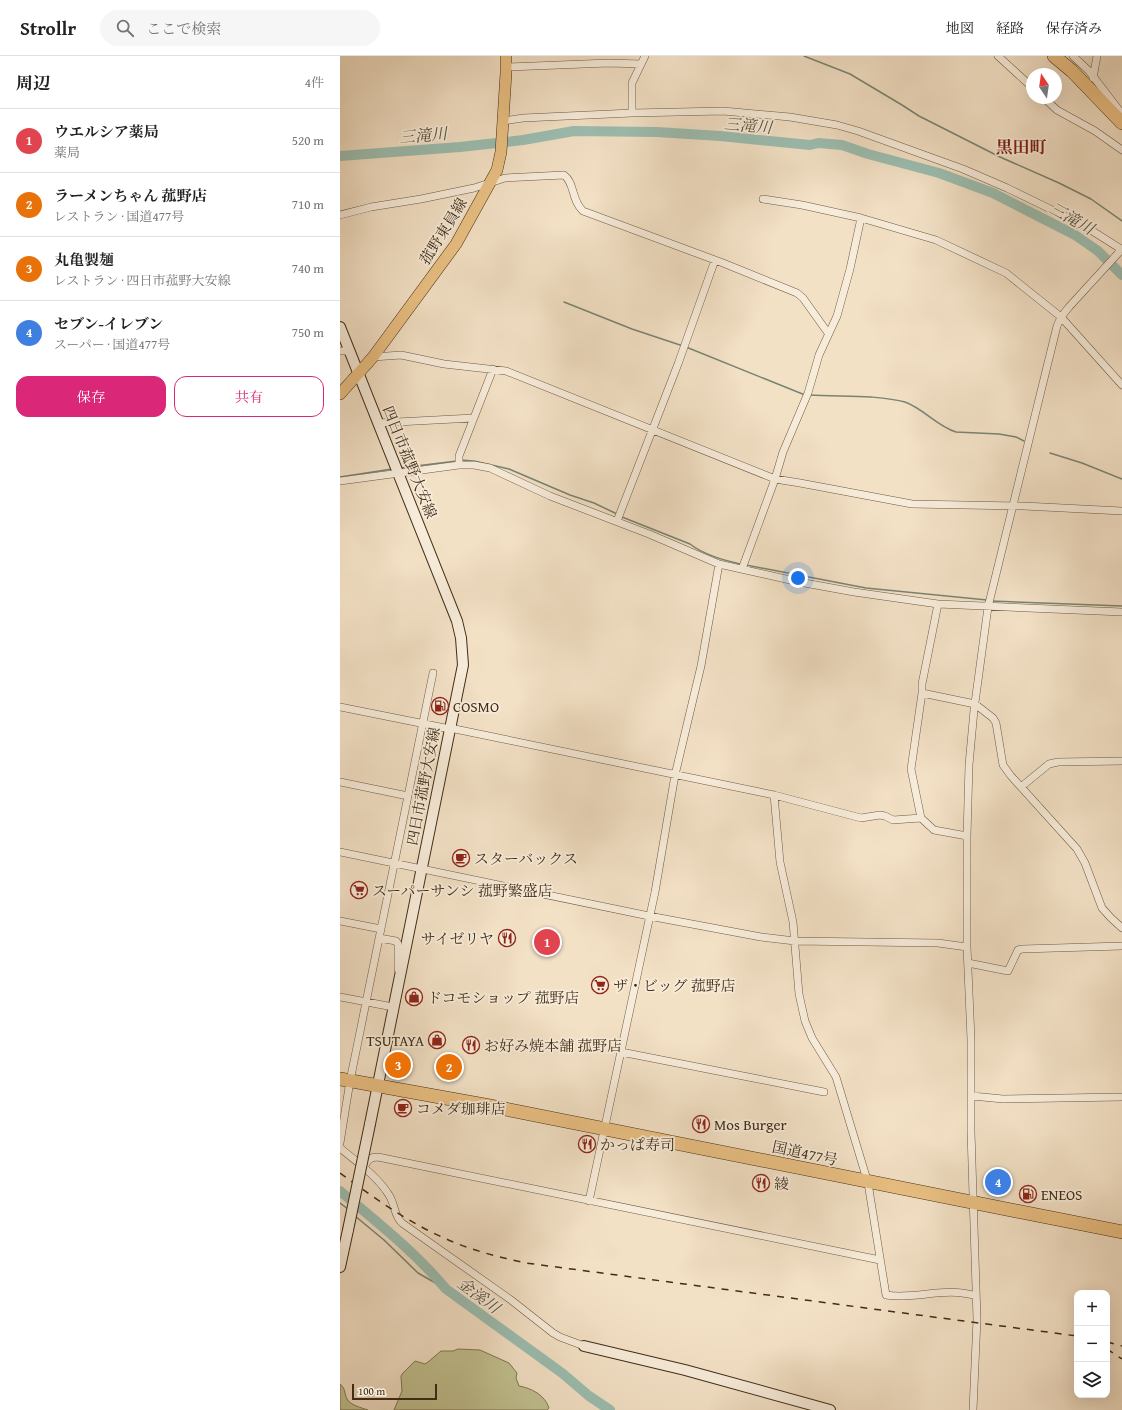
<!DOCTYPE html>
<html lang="ja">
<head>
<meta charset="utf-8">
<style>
	body { margin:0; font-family:"Gentium Book Plus","Noto Serif JP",serif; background:#f6f6f6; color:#202124 }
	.controls { position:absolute; right:12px; bottom:12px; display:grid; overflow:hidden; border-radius:8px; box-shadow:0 4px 16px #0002 }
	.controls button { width:36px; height:36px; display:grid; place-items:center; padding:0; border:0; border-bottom:1px solid #e0e0e0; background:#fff; color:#202124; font:20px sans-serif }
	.compass { position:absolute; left:686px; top:12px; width:36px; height:36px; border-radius:50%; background:#fff; box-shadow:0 4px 16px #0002; rotate:347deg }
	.scale { position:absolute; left:12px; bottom:10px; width:85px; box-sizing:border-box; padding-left:4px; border:2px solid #422d17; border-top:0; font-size:11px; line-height:14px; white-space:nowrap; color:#422d17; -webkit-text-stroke:3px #f7ecda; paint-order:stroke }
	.you { position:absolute; left:458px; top:522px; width:14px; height:14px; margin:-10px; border:3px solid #fff; border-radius:50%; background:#1a73e8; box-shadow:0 0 0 6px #1a73e833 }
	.badge { display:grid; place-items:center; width:26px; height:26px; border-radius:50%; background:#db2777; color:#fff; font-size:13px; font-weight:700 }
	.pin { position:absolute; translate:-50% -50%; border:2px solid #fff; box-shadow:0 1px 4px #0006 }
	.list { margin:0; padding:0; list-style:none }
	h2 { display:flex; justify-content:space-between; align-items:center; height:52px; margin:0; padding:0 16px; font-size:17px }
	h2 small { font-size:13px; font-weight:400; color:#757577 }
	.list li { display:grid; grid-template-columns:26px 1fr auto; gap:12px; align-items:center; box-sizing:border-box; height:64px; padding:0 16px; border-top:1px solid #e0e0e0 }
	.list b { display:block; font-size:15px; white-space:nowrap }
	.list p { margin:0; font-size:13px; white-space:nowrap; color:#757577 }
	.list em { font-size:13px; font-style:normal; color:#757577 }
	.actions { display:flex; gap:8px; padding:12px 16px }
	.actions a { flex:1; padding:9px 0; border:1px solid #db2777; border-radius:12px; text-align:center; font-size:14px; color:#db2777 }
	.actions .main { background:#db2777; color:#fff }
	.icon { flex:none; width:22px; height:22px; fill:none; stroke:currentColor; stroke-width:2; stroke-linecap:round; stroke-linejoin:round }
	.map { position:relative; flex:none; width:782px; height:1354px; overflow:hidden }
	header { display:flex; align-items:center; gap:24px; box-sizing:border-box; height:56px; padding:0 20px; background:#fff; border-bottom:1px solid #e0e0e0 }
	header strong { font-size:19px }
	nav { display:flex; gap:22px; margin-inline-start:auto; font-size:14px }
	.search { width:280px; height:36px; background:#f6f6f6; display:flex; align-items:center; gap:10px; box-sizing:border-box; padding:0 14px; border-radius:22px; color:#757577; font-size:15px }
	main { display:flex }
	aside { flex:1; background:#fff }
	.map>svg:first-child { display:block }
	.green { fill:#c2c191; stroke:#827754 }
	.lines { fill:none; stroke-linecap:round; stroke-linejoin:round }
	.stream { stroke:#788473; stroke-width:1.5 }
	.river { stroke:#9cbeb1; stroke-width:10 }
	.street-casing { stroke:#6e5a43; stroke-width:8 }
	.secondary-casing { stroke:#422d17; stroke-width:12 }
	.primary-casing { stroke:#422d17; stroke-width:12 }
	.highway-casing { stroke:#422d17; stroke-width:14 }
	.street { stroke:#f7ecda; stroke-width:7 }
	.secondary { stroke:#f7ecda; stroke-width:10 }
	.primary { stroke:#eac083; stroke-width:11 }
	.highway { stroke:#eac083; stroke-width:13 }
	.rail { stroke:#422d17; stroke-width:1.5; stroke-dasharray:7 7; stroke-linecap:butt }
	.secondary-bridge-casing { stroke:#422d17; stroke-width:12; stroke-linecap:butt }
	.secondary-bridge { stroke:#f7ecda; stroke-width:10 }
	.labels { text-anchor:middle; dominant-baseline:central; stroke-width:3.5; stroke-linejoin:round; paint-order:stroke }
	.street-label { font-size:15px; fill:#422d17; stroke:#f7ecda }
	.poi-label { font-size:15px; fill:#422d17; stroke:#f7ecda; text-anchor:start }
	.water-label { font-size:16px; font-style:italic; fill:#58513e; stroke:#f7ecda }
	.quarter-label { font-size:17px; font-weight:bold; fill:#7a1f14; stroke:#f7ecda }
</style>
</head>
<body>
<header>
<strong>Strollr</strong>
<div class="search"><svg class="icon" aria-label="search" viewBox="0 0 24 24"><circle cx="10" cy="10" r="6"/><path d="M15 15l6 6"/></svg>ここで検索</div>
<nav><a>地図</a><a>経路</a><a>保存済み</a></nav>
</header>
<main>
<aside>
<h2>周辺<small>4件</small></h2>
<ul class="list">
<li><span class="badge" style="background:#e0444e">1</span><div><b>ウエルシア薬局</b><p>薬局</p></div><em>520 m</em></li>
<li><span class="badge" style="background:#e8710a">2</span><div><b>ラーメンちゃん 菰野店</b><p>レストラン · 国道477号</p></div><em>710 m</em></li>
<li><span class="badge" style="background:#e8710a">3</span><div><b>丸亀製麺</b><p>レストラン · 四日市菰野大安線</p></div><em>740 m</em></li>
<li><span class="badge" style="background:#3f7fe0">4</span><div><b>セブン-イレブン</b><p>スーパー · 国道477号</p></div><em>750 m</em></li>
</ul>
<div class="actions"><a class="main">保存</a><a>共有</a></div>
</aside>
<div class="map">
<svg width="782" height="1354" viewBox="0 0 782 1354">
	<rect width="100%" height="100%" fill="#f3e1c6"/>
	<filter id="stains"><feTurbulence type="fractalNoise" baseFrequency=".005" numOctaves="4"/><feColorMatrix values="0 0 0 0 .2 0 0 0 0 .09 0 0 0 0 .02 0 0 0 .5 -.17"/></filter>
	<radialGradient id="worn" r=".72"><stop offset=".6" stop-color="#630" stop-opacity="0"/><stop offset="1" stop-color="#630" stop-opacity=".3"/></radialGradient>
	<!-- green -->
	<path class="green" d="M118 1293 140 1294 169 1307 177 1317 176 1322 179 1330C191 1332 205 1339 209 1352L207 1354H54L62 1335 61 1320 63 1317 75 1305 85 1308 88 1306 101 1295H113Z
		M0 1328C6 1333 4 1337 7 1343 10 1349 22 1352 28 1354H0Z"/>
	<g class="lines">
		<!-- stream -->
		<path class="stream" d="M464 0 510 18 562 49 579 60 660 101 719 127 751 143 782 165
			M224 246 292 273 343 290
			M346 291 465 339
			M469 339C490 340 510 340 531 341 542 342 554 343 565 346 584 353 597 370 616 376L659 378 676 381 684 385
			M710 397 742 407 782 423
			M121 404 134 405 169 413 230 439 254 447 277 458
			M59 412 117 405
			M0 421 52 413
			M282 461 350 488C364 499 384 504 400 508
			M406 509 526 532 647 544
			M651 545 782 550
			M0 1147 8 1153
			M15 1160 44 1184 78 1217 106 1233"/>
		<!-- river -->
		<path class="river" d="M0 100 120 91 183 84 234 75 317 76 380 80 470 89 478 87 502 89 528 98 599 117 653 137 735 179 758 195 782 219
			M0 1135C37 1166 75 1196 106 1233L222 1317 249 1340 270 1354"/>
		<!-- street casing -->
		<g class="street-casing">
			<path id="street" d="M658 0 692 31
				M733 0 749 15 782 58
				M166 11 269 7 301 8
				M753 22 757 0
				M704 42 717 54 755 75 782 94
				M292 57V27L305 0
				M163 65 183 62 292 57 383 55 450 61 497 69 518 75 623 113 667 132 743 169 781 193
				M423 143 462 149 521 162 596 184 666 217 721 261 782 329
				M0 159 31 151 81 143 134 132 165 122 224 119C235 127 231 144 243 155L383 207 457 237 463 242 488 277
				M0 295H9
				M33 301 61 299 104 308 166 315 435 423 460 427 572 448 684 450 782 455
				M38 367 133 362
				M119 409V400L153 313
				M0 425 119 409H134L150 412 210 440 309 478 379 508 459 526 514 536 598 548 782 556
				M277 465 338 308 375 204
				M402 513 435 423 443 396 468 337 479 299 497 260 510 213 521 162
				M598 548 582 628V637L635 648 653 662 656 667 663 709 671 720 737 793 745 807 762 852 771 862 782 872
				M0 651 110 673
				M110 672 434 739 521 762 540 759 545 760 553 764 581 762 594 774 627 780
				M0 726 68 740
				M681 731 709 708 718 706 782 705
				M434 739 440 806 453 866 459 938 465 965 472 982 496 1021 528 1127 546 1239C576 1244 605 1230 636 1240
				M581 762 571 713 582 637
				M0 796 309 860 421 881 455 885 598 887 627 891
				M0 865 41 873
				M39 882 56 885 58 888V913
				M628 907 668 915 678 894 682 893 782 890
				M0 941 53 951
				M281 996 484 1036
				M632 1040 663 1043 782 1041
				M0 1087 10 1025 93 617
				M0 1092C17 1106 37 1120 49 1139 55 1148 54 1160 62 1167L171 1244 213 1277 220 1281 244 1290
				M24 1112C27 1104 30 1101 38 1101L540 1204
				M249 1145 315 836 335 719 361 610 379 508
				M633 1354 637 1263 631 1076V983L627 891V780L629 709 634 654 648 551 717 270 721 261 729 251 782 193"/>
		</g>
		<!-- secondary casing -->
		<g class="secondary-casing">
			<path id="secondary" d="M0 271 117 565 121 582 123 609 30 1068
				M0 1211 8 1174
				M244 1290 345 1314 490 1354"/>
		</g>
		<!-- primary casing -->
		<g class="primary-casing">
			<path id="primary" d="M0 338 33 301 116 188 157 114 161 96 166 17V0"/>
		</g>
		<!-- highway casing -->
		<g class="highway-casing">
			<path id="highway" d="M714 0 732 15 782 67
				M0 1023 150 1050 782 1176"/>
		</g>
		<!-- street -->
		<use href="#street" class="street"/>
		<!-- secondary -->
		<use href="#secondary" class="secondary"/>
		<!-- primary -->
		<use href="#primary" class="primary"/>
		<!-- highway -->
		<use href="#highway" class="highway"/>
		<!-- rail -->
		<path class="rail" d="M0 1117C33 1141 66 1165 104 1182 130 1194 158 1201 186 1207L737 1280
			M767 1286 782 1290
			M767 1293 782 1303"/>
		<!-- secondary-bridge casing -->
		<g class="secondary-bridge-casing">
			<path id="secondary-bridge" d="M8 1174 30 1068"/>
		</g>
		<!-- secondary-bridge -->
		<use href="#secondary-bridge" class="secondary-bridge"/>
	</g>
	<!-- icons -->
	<defs>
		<g id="fuel-ring" transform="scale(0.9)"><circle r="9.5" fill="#f7ecda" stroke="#8f2418" stroke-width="1.5"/><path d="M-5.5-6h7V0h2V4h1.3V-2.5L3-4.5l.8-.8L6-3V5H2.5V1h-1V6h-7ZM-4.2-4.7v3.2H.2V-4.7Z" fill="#8f2418"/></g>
		<g id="cafe-ring" transform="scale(0.9)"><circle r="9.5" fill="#f7ecda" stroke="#8f2418" stroke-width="1.5"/><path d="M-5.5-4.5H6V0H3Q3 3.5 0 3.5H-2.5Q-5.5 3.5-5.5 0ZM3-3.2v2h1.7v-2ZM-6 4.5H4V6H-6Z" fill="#8f2418"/></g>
		<g id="supermarket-ring" transform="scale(0.9)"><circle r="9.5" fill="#f7ecda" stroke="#8f2418" stroke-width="1.5"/><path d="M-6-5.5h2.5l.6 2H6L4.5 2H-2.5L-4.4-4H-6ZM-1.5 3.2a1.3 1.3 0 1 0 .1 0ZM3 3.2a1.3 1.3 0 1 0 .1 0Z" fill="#8f2418"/></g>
		<g id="restaurant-ring" transform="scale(0.9)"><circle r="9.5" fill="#f7ecda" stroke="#8f2418" stroke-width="1.5"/><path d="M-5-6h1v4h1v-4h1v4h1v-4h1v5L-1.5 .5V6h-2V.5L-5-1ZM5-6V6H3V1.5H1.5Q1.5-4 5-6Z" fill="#8f2418"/></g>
		<g id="shop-ring" transform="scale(0.9)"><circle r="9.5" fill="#f7ecda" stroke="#8f2418" stroke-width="1.5"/><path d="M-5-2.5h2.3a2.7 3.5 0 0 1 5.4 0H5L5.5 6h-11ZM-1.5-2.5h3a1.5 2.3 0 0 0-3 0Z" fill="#8f2418"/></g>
	</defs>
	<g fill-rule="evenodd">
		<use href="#fuel-ring" x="100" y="650"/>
		<use href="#cafe-ring" x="121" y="802"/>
		<use href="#supermarket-ring" x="19" y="834"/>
		<use href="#restaurant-ring" x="167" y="882"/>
		<use href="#supermarket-ring" x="260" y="929"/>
		<use href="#shop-ring" x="74" y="941"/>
		<use href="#shop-ring" x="97" y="984"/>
		<use href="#restaurant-ring" x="131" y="989"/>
		<use href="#cafe-ring" x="63" y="1052"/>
		<use href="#restaurant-ring" x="361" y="1068"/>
		<use href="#restaurant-ring" x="247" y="1088"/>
		<use href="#restaurant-ring" x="421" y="1127"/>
		<use href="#fuel-ring" x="688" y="1138"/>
	</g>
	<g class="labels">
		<!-- street labels -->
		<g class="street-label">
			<text transform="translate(103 175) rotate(-58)">菰野東員線</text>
			<text transform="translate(70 406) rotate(68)">四日市菰野大安線</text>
			<text transform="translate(83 730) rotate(-79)">四日市菰野大安線</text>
			<text transform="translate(465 1097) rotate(12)">国道477号</text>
		</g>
		<!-- poi labels -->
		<g class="poi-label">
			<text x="113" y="650">COSMO</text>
			<text x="134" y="802">スターバックス</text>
			<text x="32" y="834">スーパーサンシ 菰野繁盛店</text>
			<text x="154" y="882" text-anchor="end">サイゼリヤ</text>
			<text x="273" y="929">ザ・ビッグ 菰野店</text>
			<text x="87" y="941">ドコモショップ 菰野店</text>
			<text x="84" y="984" text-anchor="end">TSUTAYA</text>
			<text x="144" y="989">お好み焼本舗 菰野店</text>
			<text x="76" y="1052">コメダ珈琲店</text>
			<text x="374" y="1068">Mos Burger</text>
			<text x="260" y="1088">かっぱ寿司</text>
			<text x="434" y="1127">綾</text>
			<text x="701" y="1138">ENEOS</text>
		</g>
		<!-- water labels -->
		<g class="water-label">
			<text transform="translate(408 69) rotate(5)">三滝川</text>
			<text transform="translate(83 79) rotate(-5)">三滝川</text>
			<text transform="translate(732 162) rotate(29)">三滝川</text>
			<text transform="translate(139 1239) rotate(37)">金溪川</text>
		</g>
		<!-- quarter labels -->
		<g class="quarter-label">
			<text x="681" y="90">黒田町</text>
		</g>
	</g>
	<rect width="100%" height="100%" filter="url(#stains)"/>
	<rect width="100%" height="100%" fill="url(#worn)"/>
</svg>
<div class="controls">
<button>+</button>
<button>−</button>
<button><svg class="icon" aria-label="layers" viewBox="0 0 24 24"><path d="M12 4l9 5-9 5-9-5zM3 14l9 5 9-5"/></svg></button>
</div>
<svg class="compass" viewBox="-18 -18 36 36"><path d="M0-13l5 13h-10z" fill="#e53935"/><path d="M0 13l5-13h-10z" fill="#757577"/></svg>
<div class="scale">100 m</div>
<div class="you"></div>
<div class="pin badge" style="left:207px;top:886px;background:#e0444e">1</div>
<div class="pin badge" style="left:109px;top:1011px;background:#e8710a">2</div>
<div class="pin badge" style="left:58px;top:1009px;background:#e8710a">3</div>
<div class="pin badge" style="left:658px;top:1126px;background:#3f7fe0">4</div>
</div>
</main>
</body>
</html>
